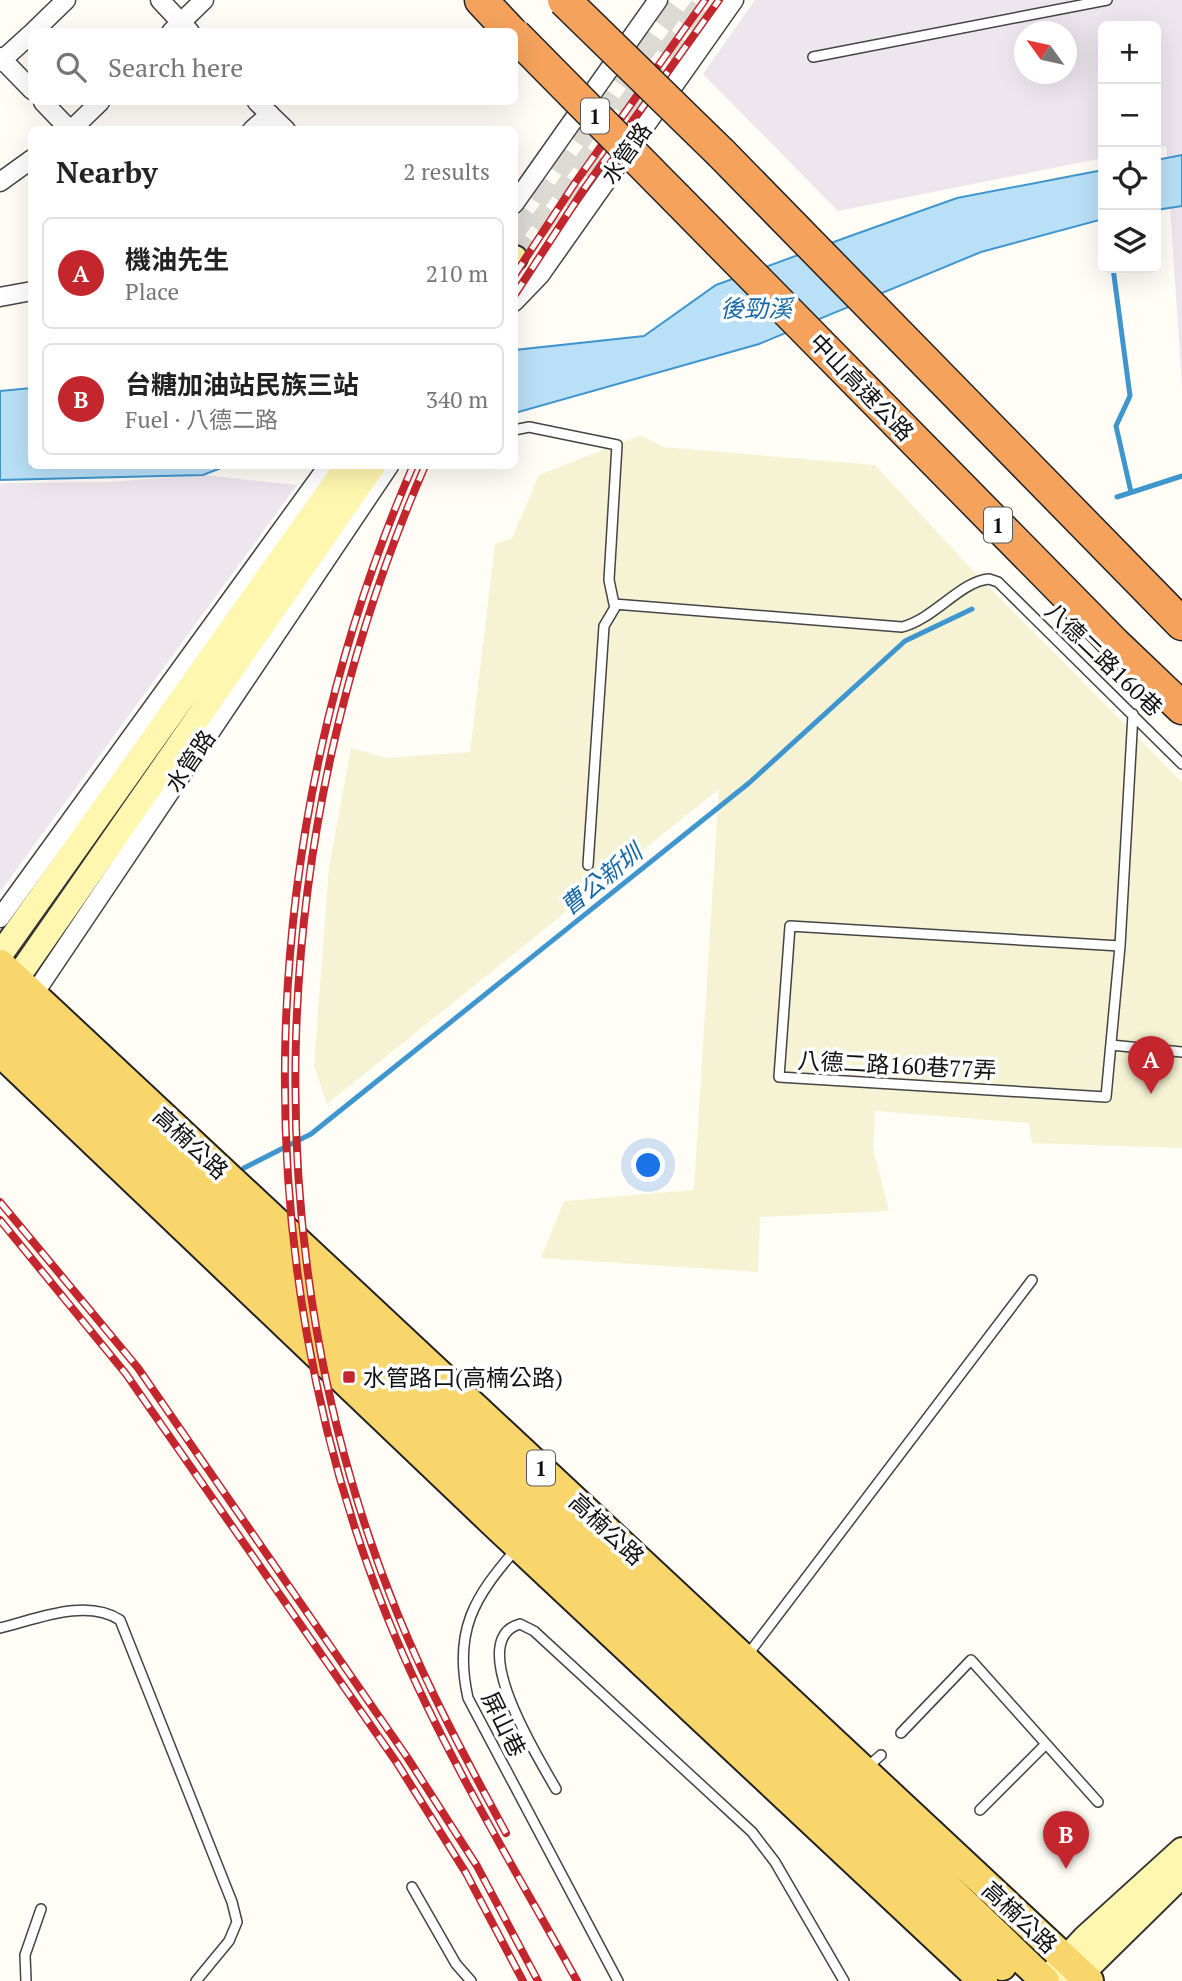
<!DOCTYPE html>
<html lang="en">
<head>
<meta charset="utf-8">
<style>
	body { margin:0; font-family:"PT Serif","Noto Sans TC",serif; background:#f2f2f2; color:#222 }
	.controls { position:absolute; right:21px; top:21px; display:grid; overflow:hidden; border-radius:10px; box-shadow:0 7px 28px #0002 }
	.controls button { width:63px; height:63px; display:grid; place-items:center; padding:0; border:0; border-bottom:2px solid #e0e0e0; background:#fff; color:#222; font:35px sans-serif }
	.compass { position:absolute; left:1014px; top:21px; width:63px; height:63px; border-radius:50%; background:#fff; box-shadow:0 7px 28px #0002; rotate:303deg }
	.you { position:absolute; left:649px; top:1166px; width:24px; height:24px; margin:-18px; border:5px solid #fff; border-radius:50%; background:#1a73e8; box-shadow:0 0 0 10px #1a73e833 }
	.badge { display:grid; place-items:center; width:46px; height:46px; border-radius:50%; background:#c4262e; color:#fff; font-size:23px; font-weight:700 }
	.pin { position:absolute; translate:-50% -58px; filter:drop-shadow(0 2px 4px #0008) }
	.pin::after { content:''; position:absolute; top:37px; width:24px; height:21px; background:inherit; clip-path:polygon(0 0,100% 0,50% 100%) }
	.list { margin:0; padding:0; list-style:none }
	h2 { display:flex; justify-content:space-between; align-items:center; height:91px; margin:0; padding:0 28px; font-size:30px }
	h2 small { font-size:23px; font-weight:400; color:#767676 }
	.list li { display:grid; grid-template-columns:46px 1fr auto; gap:21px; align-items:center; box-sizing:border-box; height:112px; margin:0 14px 14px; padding:0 14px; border:2px solid #e0e0e0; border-radius:10px }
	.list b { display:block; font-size:26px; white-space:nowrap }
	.list p { margin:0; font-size:23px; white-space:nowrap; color:#767676 }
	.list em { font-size:23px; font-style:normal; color:#767676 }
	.icon { flex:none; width:38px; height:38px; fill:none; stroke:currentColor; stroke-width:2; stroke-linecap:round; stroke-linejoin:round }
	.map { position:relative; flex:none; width:1182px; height:1981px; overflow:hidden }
	.search { position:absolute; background:#fff; box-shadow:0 7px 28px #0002; left:28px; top:28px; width:490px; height:77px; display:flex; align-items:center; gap:18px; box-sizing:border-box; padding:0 24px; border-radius:10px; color:#767676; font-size:26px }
	.panel { position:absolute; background:#fff; box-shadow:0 7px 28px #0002; left:28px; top:126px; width:490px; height:343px; border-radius:10px }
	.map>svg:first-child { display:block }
	.industrial { fill:#eee6ef; fill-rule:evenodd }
	.farmland { fill:#f6f3d4 }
	.water { fill:#b9e0f7; stroke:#3f96cf; stroke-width:2 }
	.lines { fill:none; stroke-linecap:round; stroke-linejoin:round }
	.stream { stroke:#3f96cf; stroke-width:5 }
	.secondary-tunnel { stroke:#dbdad3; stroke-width:24; stroke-dasharray:24 12; stroke-linecap:butt }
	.lane-casing { stroke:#444; stroke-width:12 }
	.street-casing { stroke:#444; stroke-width:21 }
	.secondary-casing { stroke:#333; stroke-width:28 }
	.primary-casing { stroke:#222; stroke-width:32 }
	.highway-casing { stroke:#222; stroke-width:35 }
	.lane { stroke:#fff; stroke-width:9 }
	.street { stroke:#fff; stroke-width:18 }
	.secondary { stroke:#fff6b0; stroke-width:24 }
	.primary { stroke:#f9d66b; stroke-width:28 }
	.highway { stroke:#f5a25d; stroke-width:32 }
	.rail-casing { stroke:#c4262e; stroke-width:8 }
	.rail { stroke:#fff; stroke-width:5; stroke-dasharray:16; stroke-linecap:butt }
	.highway-bridge-casing { stroke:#222; stroke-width:35; stroke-linecap:butt }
	.highway-bridge { stroke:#f5a25d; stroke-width:32 }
	.poi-dot { fill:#c4262e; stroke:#fff; stroke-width:2.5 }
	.labels { text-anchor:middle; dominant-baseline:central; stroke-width:7; stroke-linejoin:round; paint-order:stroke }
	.shield { fill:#fff; stroke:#585858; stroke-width:2 }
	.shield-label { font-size:21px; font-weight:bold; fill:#111 }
	.street-label { font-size:23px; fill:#111; stroke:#fff }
	.poi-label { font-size:23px; fill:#111; stroke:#fff; text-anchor:start }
	.water-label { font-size:24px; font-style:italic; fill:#1768a6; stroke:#fff }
</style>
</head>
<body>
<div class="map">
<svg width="1182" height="1981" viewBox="0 0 1182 1981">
	<rect width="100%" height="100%" fill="#fffdf5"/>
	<!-- industrial -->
	<path class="industrial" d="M755 0H1182V387L1166 146 1156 147V26H1103V158L838 211 703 74ZM1024 32H1066V74H1024Z
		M203 475 297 485 0 892V483L108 482Z"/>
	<!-- farmland -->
	<path class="farmland" d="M641 435 663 447 875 465 978 576 1182 782V1148L1032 1143 1029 1123 875 1111 873 1148 889 1211 760 1217 758 1272 541 1258 564 1201 694 1190 719 789 327 1104 314 1066 329 867 351 748 387 758 470 752 495 544 512 538 539 475Z"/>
	<!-- water -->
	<path class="water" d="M1182 155V206L1156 210V160Z
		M1103 170V219L981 252 759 344 515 413V350L644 336 716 285 853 235 957 198Z
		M31 388 32 466H226L203 475 0 480V391Z"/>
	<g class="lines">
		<!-- stream -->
		<path class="stream" d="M1113 268 1130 396 1116 426 1131 492
			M1117 497 1182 476
			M244 1168 311 1134 749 783 905 641 972 609"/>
		<!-- secondary-tunnel -->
		<path class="secondary-tunnel" d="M514 230 679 0
			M515 258 707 0"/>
		<!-- lane casing -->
		<g class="lane-casing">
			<path id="lane" d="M813 57 1107 0
				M514 430 529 427 617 445 609 580 614 604 902 627C934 619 961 581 989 579L998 582 1182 764
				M588 865 604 626 617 604
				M1120 946 790 926 779 1077 1106 1097 1120 946 1133 714
				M1111 1045 1182 1052
				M517 1548C474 1597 453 1631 468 1698L618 1981
				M0 1628C37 1619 86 1598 120 1620L232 1902 237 1922 229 1941 196 1981
				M746 1657 1032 1280
				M901 1733 971 1660 1098 1802
				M865 1769 881 1755
				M556 1789C541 1762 463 1640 520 1624L534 1631 752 1832 775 1862 844 1981
				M980 1810 1046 1744
				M412 1887 456 1964 471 1981
				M26 1981 25 1955 41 1909"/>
		</g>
		<!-- street casing -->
		<g class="street-casing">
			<path id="street" d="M160 0 190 32
				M33 32 66 0
				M171 32 204 0
				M0 57 32 90
				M0 62 32 33
				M43 102 70 130
				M257 102 286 130
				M71 130 100 102
				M252 130 270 114
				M0 182 32 159
				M514 204 658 0
				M0 297 32 291
				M514 302 540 275 734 0
				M0 918 328 466
				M28 1003 389 466"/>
		</g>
		<!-- secondary casing -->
		<g class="secondary-casing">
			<path id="secondary" d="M514 259 515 258
				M0 955 347 466
				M6 994 373 466
				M1045 1981 1085 1938 1182 1850
				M1074 1981 1182 1875"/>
		</g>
		<!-- primary casing -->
		<g class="primary-casing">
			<path id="primary" d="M0 964 1089 1981
				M0 992 525 1490 730 1678 1045 1981
				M0 1023 556 1553 1002 1966
				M0 1052 495 1524 983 1981"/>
		</g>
		<!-- highway casing -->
		<g class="highway-casing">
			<path id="highway" d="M481 0 511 32
				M721 153 1182 624
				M676 198 1115 644 1182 708"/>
		</g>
		<!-- lane -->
		<use href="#lane" class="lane"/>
		<!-- street -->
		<use href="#street" class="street"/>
		<!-- secondary -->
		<use href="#secondary" class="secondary"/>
		<!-- primary -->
		<use href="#primary" class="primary"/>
		<!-- highway -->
		<use href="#highway" class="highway"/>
		<!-- rail casing -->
		<g class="rail-casing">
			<path id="rail" d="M514 276 575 183 705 0
				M514 296 584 189 719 0
				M413 466C255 829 239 1249 388 1619 439 1745 511 1862 577 1981
				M425 466C267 828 248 1246 398 1615 429 1691 467 1761 506 1833
				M0 1202 138 1368 407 1757 477 1866 538 1981
				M0 1220 126 1374 397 1763 466 1873 523 1981"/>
		</g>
		<!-- rail -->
		<use href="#rail" class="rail"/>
		<!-- highway-bridge casing -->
		<g class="highway-bridge-casing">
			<path id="highway-bridge" d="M564 0 721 153
				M515 35 676 198"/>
		</g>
		<!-- highway-bridge -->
		<use href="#highway-bridge" class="highway-bridge"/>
	</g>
	<!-- markers -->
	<rect class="poi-dot" x="342" y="1370" width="14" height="14" rx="3.5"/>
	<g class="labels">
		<!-- shield labels -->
		<g class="shield">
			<rect x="581" y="98.5" width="28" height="35" rx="5"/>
			<rect x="984" y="507.5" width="28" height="35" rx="5"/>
			<rect x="527" y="1450.5" width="28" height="35" rx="5"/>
		</g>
		<g class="shield-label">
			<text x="595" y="116">1</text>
			<text x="998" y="525">1</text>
			<text x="541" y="1468">1</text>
		</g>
		<!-- street labels -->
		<g class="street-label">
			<text transform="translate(626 153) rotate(-55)">水管路</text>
			<text transform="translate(862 387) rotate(46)">中山高速公路</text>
			<text transform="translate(1104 659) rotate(44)">八德二路160巷</text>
			<text transform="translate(190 761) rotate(-56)">水管路</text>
			<text transform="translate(897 1065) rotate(3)">八德二路160巷77弄</text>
			<text transform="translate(191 1143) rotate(43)">高楠公路</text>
			<text transform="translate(607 1529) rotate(43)">高楠公路</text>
			<text transform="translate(504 1724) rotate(64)">屏山巷</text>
			<text transform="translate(1020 1917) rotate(43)">高楠公路</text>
		</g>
		<!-- poi labels -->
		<g class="poi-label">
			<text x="363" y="1377">水管路口(高楠公路)</text>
		</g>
		<!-- water labels -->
		<g class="water-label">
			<text x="756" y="308">後勁溪</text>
			<text transform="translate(601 879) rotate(-39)">曹公新圳</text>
		</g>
	</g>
</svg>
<div class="controls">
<button>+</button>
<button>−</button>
<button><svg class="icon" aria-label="locate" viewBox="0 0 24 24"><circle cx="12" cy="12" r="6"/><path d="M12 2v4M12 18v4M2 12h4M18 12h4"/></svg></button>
<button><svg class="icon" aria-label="layers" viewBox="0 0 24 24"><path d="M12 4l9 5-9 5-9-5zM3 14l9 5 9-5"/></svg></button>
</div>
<svg class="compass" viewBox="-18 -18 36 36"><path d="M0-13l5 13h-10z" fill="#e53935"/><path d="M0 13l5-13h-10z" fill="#767676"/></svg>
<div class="you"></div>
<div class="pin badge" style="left:1151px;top:1094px">A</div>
<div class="pin badge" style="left:1066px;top:1869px">B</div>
<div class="search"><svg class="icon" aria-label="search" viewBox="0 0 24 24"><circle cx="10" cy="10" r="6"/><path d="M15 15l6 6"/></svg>Search here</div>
<section class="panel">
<h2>Nearby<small>2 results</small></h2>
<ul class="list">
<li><span class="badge">A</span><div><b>機油先生</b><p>Place</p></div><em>210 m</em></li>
<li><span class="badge">B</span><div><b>台糖加油站民族三站</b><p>Fuel · 八德二路</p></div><em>340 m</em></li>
</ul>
</section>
</div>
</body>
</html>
